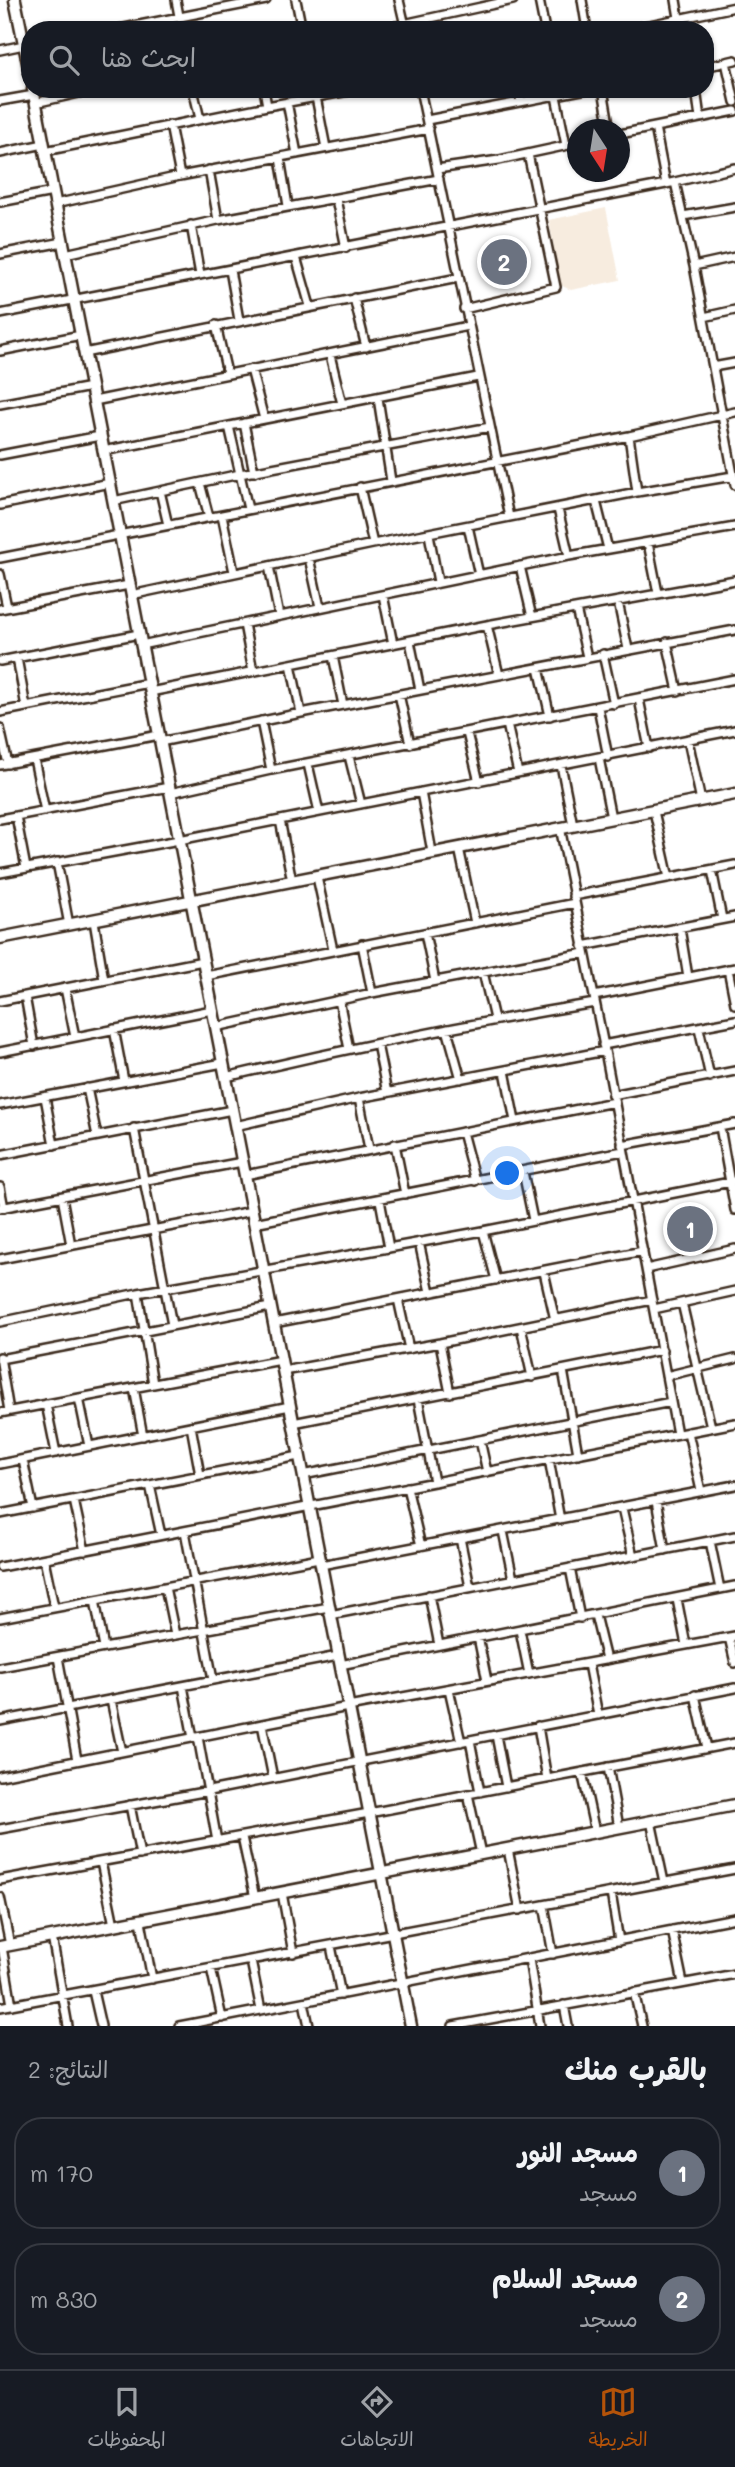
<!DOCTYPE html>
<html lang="ar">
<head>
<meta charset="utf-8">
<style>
	body { margin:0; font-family:Mali,"Playpen Sans Arabic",sans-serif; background:#242831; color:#f1f3f6; direction:rtl }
	.compass { position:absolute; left:567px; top:119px; width:63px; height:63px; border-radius:50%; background:#171b24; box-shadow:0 2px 5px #0004; rotate:168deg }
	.you { position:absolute; left:508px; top:1174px; width:24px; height:24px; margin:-18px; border:5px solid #fff; border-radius:50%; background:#1a73e8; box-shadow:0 0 0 10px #1a73e833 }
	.badge { display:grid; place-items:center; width:46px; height:46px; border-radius:50%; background:#b45309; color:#fff; font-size:23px; font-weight:700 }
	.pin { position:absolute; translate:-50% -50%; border:4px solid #fff; box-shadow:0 2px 7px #0006 }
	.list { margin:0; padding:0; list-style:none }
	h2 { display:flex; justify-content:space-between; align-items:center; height:91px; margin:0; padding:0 28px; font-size:30px }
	h2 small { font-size:23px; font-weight:400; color:#9ea1a6 }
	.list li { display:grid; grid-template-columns:46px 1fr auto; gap:21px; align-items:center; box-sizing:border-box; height:112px; margin:0 14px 14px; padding:0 14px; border:2px solid #363941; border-radius:28px }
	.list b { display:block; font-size:26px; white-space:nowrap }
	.list p { margin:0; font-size:23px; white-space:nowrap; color:#9ea1a6 }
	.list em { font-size:23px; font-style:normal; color:#9ea1a6 }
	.icon { flex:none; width:38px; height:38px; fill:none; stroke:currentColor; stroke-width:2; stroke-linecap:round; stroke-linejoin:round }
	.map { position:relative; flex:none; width:735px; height:2026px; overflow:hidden; direction:ltr }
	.search { position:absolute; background:#171b24; box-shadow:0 2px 5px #0004; left:21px; right:21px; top:21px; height:77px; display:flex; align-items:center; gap:18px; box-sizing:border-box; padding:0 24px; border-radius:28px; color:#9ea1a6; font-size:26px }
	.sheet { height:343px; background:#171b24 }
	nav { display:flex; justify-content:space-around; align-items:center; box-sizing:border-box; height:98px; border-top:2px solid #363941; background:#171b24; font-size:19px; color:#9ea1a6 }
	nav a { display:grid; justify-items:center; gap:4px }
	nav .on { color:#b45309 }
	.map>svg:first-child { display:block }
	.built { fill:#f7ecdf }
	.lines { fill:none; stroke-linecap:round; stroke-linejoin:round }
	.street-casing { stroke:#3b2a1e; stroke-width:12 }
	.secondary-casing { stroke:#3b2a1e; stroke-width:15 }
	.street { stroke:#fff; stroke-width:7 }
	.secondary { stroke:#fff; stroke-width:10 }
</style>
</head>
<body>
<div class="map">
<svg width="735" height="2026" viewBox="0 0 735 2026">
	<rect width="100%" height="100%" fill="#fff"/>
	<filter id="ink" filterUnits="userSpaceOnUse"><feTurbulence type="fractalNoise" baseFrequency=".0143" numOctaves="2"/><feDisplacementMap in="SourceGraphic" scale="14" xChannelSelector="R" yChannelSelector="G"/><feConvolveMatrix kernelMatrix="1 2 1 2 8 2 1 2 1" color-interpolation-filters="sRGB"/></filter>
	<g filter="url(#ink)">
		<!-- built -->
		<path class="built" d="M606 208 620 280 571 290 560 285 549 220Z"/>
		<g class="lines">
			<!-- street casing -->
			<g class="street-casing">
				<path id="street" d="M176 0 179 16
					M296 0 302 30
					M399 0 406 30
					M539 0 545 30
					M582 0 587 30
					M676 0 679 18
					M114 30 266 0
					M376 30 513 0
					M625 30 735 7
					M0 50 24 45
					M726 62 735 102
					M705 67 735 60
					M193 89 200 119
					M264 89 267 106
					M420 89 509 517
					M518 89 521 102
					M603 89 610 130
					M696 89 700 118
					M556 96 566 145
					M316 97 326 148
					M0 101 34 95
					M287 102 297 154
					M35 103 97 89
					M427 120 587 89
					M170 125 180 176
					M655 127 666 184
					M620 134 735 111
					M45 151 267 106 360 89
					M0 153 44 144
					M280 158 288 206
					M437 169 499 160 578 143
					M209 170 218 220
					M675 182 694 266 735 485
					M336 199 346 248
					M0 202 53 192
					M55 204 180 176 429 129
					M683 216 735 207
					M191 225 200 275
					M0 254 63 242
					M65 254 218 220 439 179
					M296 257 310 306
					M694 266 735 257
					M230 270 239 320
					M354 298 366 347
					M464 309 556 287 528 154
					M0 314 666 184 735 168
					M704 317 735 310
					M216 325 227 373
					M0 351 81 335
					M84 353 458 278
					M330 355 342 404
					M713 367 735 363
					M251 369 264 419
					M378 398 391 481
					M94 401 468 326
					M0 404 91 387
					M244 423 254 472
					M229 426 248 509
					M629 436 637 492
					M103 451 478 377
					M0 455 100 436
					M200 483 209 517
					M360 487 373 544
					M160 491 168 525
					M113 501 240 474 490 427
					M596 501 608 549
					M0 505 110 483
					M558 509 569 556
					M222 515 234 572
					M468 526 479 575
					M429 534 438 582
					M648 543 658 593
					M0 558 629 436 735 412
					M309 558 320 607
					M269 566 279 616
					M520 566 532 617
					M0 574 7 607
					M131 595 373 544 637 492 733 476
					M383 595 393 644
					M618 602 628 649
					M0 609 129 585
					M576 609 587 657
					M244 624 253 671
					M487 625 499 675
					M410 641 420 690
					M667 642 678 691
					M141 645 569 556 735 527
					M603 654 614 704
					M333 656 343 705
					M17 658 26 707
					M0 661 139 634
					M291 664 301 713
					M539 668 550 716
					M150 692 487 625 735 580
					M399 694 410 744
					M639 699 649 748
					M598 707 608 757
					M0 712 149 683
					M261 721 271 770
					M507 724 518 773
					M0 728 8 764
					M467 733 479 782
					M688 740 701 801
					M160 742 301 713 735 630
					M349 756 361 804
					M599 758 611 818
					M34 759 45 811
					M308 764 319 812
					M0 765 159 735
					M561 765 573 825
					M421 792 432 852
					M170 793 271 770 735 679
					M654 811 669 878
					M16 816 26 868
					M0 819 169 787
					M280 820 292 881
					M560 827 605 1051 677 1434
					M459 848 475 923
					M57 862 69 925
					M712 870 722 919
					M0 873 179 840 735 730
					M317 877 333 950
					M573 896 735 865
					M94 921 104 980
					M680 928 688 977
					M425 933 435 981
					M362 944 372 993
					M583 946 735 917
					M728 969 735 1004
					M483 972 494 1019
					M206 976 575 903
					M65 988 75 1037
					M25 996 34 1046
					M594 996 735 968
					M339 1000 349 1049
					M0 1001 203 961
					M216 1027 372 993 585 953
					M699 1028 710 1077
					M114 1029 124 1081
					M447 1029 461 1079
					M377 1044 387 1093
					M603 1045 735 1020
					M0 1052 212 1010
					M505 1071 515 1121
					M226 1077C348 1048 471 1023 595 1003
					M87 1088 97 1136
					M612 1095 735 1071
					M45 1097 54 1145
					M359 1098 369 1149
					M0 1105 223 1063
					M235 1126 359 1098 605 1051
					M720 1127 735 1210
					M134 1128 172 1325
					M462 1132 475 1181
					M395 1144 405 1194
					M622 1145 735 1124
					M0 1155 232 1110
					M523 1172 533 1220
					M245 1175 614 1102
					M0 1187 4 1208
					M62 1197 71 1245
					M380 1200 389 1248
					M0 1208 242 1162
					M254 1223 623 1151
					M483 1231 496 1280
					M419 1242 430 1292
					M0 1259 252 1211
					M646 1269 735 1249
					M544 1272 555 1320
					M138 1293 153 1384
					M398 1299 409 1349
					M682 1303 711 1427
					M654 1309 735 1291
					M0 1322 138 1293 483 1231 735 1181
					M274 1323 643 1251
					M521 1327 532 1377
					M440 1343 450 1393
					M0 1357 9 1411
					M0 1359 270 1307
					M563 1370 578 1454
					M283 1371 440 1343 652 1300
					M666 1376 735 1359
					M134 1388 143 1436
					M79 1398 89 1446
					M418 1399 434 1482
					M46 1404 56 1453
					M0 1413 281 1360
					M293 1423 662 1350
					M191 1426 200 1475
					M688 1432 701 1491
					M480 1440 487 1472
					M549 1459 560 1520
					M23 1460 33 1508
					M0 1464 290 1406
					M303 1475 671 1402
					M150 1485 161 1535
					M407 1487 421 1546
					M74 1500 85 1551
					M656 1501 665 1550
					M622 1508 633 1556
					M0 1514 299 1456
					M185 1531 213 1680
					M503 1531 513 1579
					M460 1538 470 1587
					M710 1541 720 1589
					M44 1559 54 1607
					M321 1565 735 1485
					M0 1567 735 1423
					M570 1568 580 1618
					M165 1587 175 1635
					M429 1595 439 1645
					M677 1599 686 1645
					M95 1600 104 1648
					M330 1615 735 1536
					M595 1615 606 1660
					M0 1618 319 1558
					M520 1630 529 1674
					M478 1637 487 1681
					M729 1637 735 1663
					M58 1657 77 1760
					M588 1664 598 1715
					M340 1665 735 1586
					M0 1667 329 1607
					M183 1686 193 1738
					M449 1689 461 1742
					M695 1695 707 1748
					M111 1700 122 1752
					M0 1721 338 1656
					M262 1724 273 1778
					M538 1726 547 1779
					M496 1735 506 1787
					M198 1737 217 1841
					M470 1740 480 1792
					M608 1767 619 1827
					M582 1772 595 1832
					M0 1776 348 1707 735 1636
					M468 1794 481 1854
					M130 1805 140 1855
					M651 1821 664 1882
					M0 1829 209 1791 735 1688
					M242 1837 255 1898
					M508 1849 520 1910
					M101 1862 114 1925
					M0 1880 369 1813 735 1743
					M282 1893 293 1953
					M611 1893 619 1941
					M0 1897 10 1945
					M544 1905 553 1954
					M141 1921 152 1979
					M672 1930 683 1983
					M52 1937 68 2026
					M331 1946 341 1995
					M2 1947 12 2005
					M529 1959 540 2026
					M251 1961 261 2010
					M211 1968 222 2018
					M93 1991 101 2026
					M634 1992 642 2026
					M304 2002 309 2026
					M564 2005 568 2026
					M0 2007 735 1869
					M179 2026 735 1918
					M453 2026 735 1974"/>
			</g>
			<!-- secondary casing -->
			<g class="secondary-casing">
				<path id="secondary" d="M15 0 30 73
					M33 89 411 2026
					M0 938 735 794
					M0 1947 735 1805"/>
			</g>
			<!-- street -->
			<use href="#street" class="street"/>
			<!-- secondary -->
			<use href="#secondary" class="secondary"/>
		</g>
	</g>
</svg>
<svg class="compass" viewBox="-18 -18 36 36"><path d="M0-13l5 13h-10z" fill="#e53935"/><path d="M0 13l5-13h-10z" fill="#9ea1a6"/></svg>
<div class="you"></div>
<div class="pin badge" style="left:690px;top:1229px;background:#6b7280">1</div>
<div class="pin badge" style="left:504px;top:262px;background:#6b7280">2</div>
<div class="search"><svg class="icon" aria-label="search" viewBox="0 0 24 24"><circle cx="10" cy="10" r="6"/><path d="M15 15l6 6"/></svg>ابحث هنا</div>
</div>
<section class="sheet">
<h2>بالقرب منك<small>النتائج: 2</small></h2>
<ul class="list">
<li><span class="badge" style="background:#6b7280">1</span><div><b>مسجد النور</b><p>مسجد</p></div><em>170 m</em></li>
<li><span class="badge" style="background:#6b7280">2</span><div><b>مسجد السلام</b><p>مسجد</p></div><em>830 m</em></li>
</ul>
</section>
<nav>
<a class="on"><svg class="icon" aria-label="map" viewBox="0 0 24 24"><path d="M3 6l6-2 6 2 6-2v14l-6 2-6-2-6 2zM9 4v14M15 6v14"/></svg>الخريطة</a>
<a><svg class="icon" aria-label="directions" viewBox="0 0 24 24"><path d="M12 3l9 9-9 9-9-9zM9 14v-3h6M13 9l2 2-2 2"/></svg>الاتجاهات</a>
<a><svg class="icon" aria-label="saved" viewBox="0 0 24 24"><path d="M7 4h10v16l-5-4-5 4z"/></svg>المحفوظات</a>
</nav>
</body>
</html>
